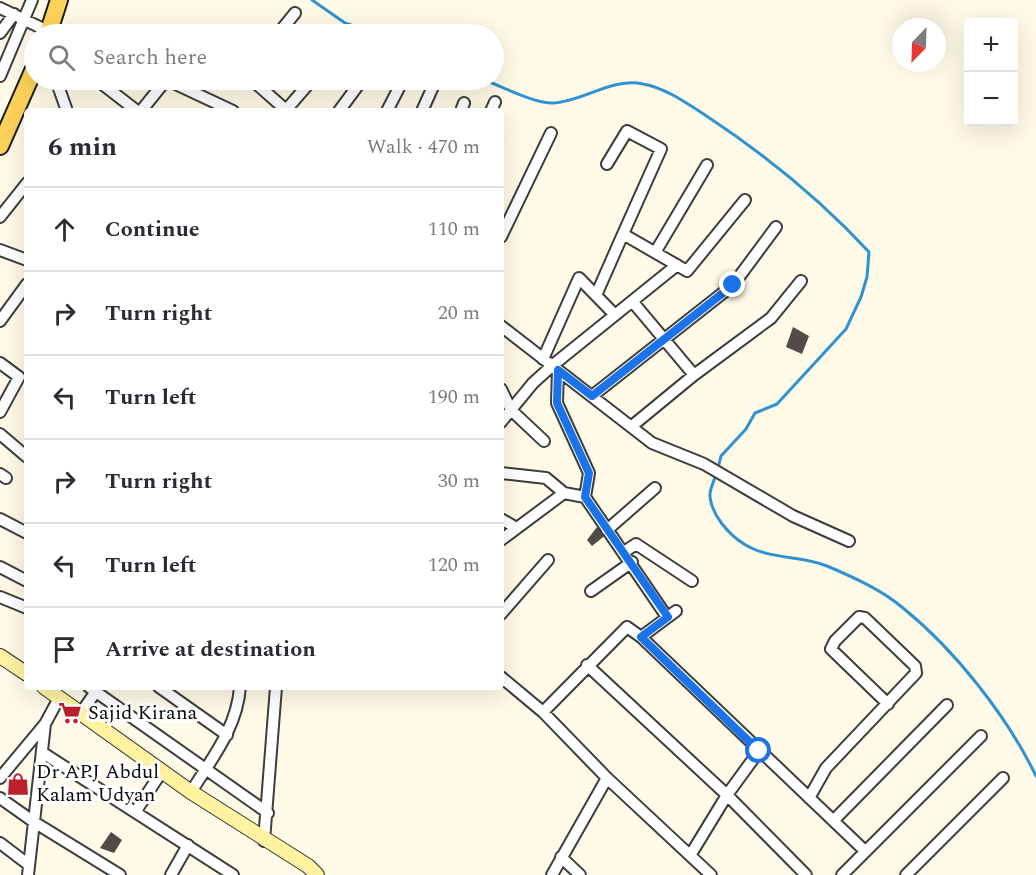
<!DOCTYPE html>
<html lang="en">
<head>
<meta charset="utf-8">
<style>
	body { margin:0; font-family:Spectral,serif; background:#f7f7f7; color:#2b2b33 }
	.controls { position:absolute; right:18px; top:18px; display:grid; overflow:hidden; border-radius:6px; box-shadow:0 6px 24px #0002 }
	.controls button { width:54px; height:54px; display:grid; place-items:center; padding:0; border:0; border-bottom:2px solid #e1e1e2; background:#fff; color:#2b2b33; font:30px sans-serif }
	.compass { position:absolute; left:892px; top:18px; width:54px; height:54px; border-radius:50%; background:#fff; box-shadow:0 6px 24px #0002; rotate:203deg }
	.stop { position:absolute; width:18px; height:18px; margin:-14px; border:4px solid #1a73e8; border-radius:50%; background:#fff }
	.stop.end { background:#1a73e8; border-color:#fff; box-shadow:0 2px 6px #0008 }
	.list { margin:0; padding:0; list-style:none }
	h2 { display:flex; justify-content:space-between; align-items:center; height:78px; margin:0; padding:0 24px; font-size:26px }
	h2 small { font-size:20px; font-weight:400; color:#7c7c81 }
	.list li { display:grid; grid-template-columns:39px 1fr auto; gap:18px; align-items:center; box-sizing:border-box; height:84px; padding:0 24px; border-top:2px solid #e1e1e2 }
	.list b { display:block; font-size:22px; white-space:nowrap }
	.list em { font-size:20px; font-style:normal; color:#7c7c81 }
	.icon { flex:none; width:33px; height:33px; fill:none; stroke:currentColor; stroke-width:2; stroke-linecap:round; stroke-linejoin:round }
	.map { position:relative; flex:none; width:1036px; height:875px; overflow:hidden }
	.search { position:absolute; background:#fff; box-shadow:0 6px 24px #0002; left:24px; top:24px; width:480px; height:66px; display:flex; align-items:center; gap:15px; box-sizing:border-box; padding:0 21px; border-radius:33px; color:#7c7c81; font-size:22px }
	.panel { position:absolute; background:#fff; box-shadow:0 6px 24px #0002; left:24px; top:108px; width:480px; height:582px; border-radius:6px }
	.map>svg:first-child { display:block }
	.lines { fill:none; stroke-linecap:round; stroke-linejoin:round }
	.stream { stroke:#3093d0; stroke-width:3 }
	.building { fill:#534b46 }
	.minor-casing { stroke:#3d3d3d; stroke-width:14 }
	.secondary-casing { stroke:#2c2c2c; stroke-width:16 }
	.primary-casing { stroke:#1b1b1b; stroke-width:20 }
	.minor { stroke:#fff; stroke-width:10 }
	.secondary { stroke:#fff3a2; stroke-width:14 }
	.primary { stroke:#fcd25a; stroke-width:16 }
	.route { stroke:#1a73e8; stroke-width:8 }
	.labels { text-anchor:middle; dominant-baseline:central; stroke-width:6; stroke-linejoin:round; paint-order:stroke }
	.poi-label { font-size:20px; fill:#0a0a0a; stroke:#fff; text-anchor:start }
</style>
</head>
<body>
<div class="map">
<svg width="1036" height="875" viewBox="0 0 1036 875">
	<rect width="100%" height="100%" fill="#fffae7"/>
	<g class="lines">
		<!-- stream -->
		<path class="stream" d="M312 0 345 23 378 34
			M485 80C503 87 535 104 554 103 584 101 613 77 643 84 666 88 688 104 708 117 767 156 821 200 869 252L867 277 861 297 846 329 777 404 755 413 746 429 721 456 718 468
			M716 475C714 481 709 490 710 497 712 515 728 534 744 544 769 560 801 555 827 566 853 577 882 590 903 608 955 650 1007 716 1036 776"/>
	</g>
	<!-- building -->
	<path class="building" d="M793 327 809 336 802 354 786 347Z
		M597 527 607 534 592 546 587 540Z
		M111 832 122 840 114 853 100 848Z"/>
	<g class="lines">
		<!-- minor casing -->
		<g class="minor-casing">
			<path id="minor" d="M0 8 54 34
				M0 33 14 14
				M278 34 295 13
				M0 76 32 0
				M56 80 67 111
				M97 80 137 111
				M167 80 233 111
				M252 80 286 110 312 80
				M141 111 166 80
				M339 111 362 80
				M387 111 403 80
				M422 111 436 80
				M461 111 464 103
				M491 111 495 102
				M607 164 627 131 661 149 623 234
				M0 217 27 183
				M501 237 551 133
				M0 250 27 260
				M656 251 707 165
				M597 293 623 234 687 271 745 200
				M632 301 694 375
				M0 321 27 284
				M501 326 652 443 704 464 793 516 849 541
				M543 359 579 278 615 315
				M0 363 19 377 0 412
				M558 370 557 403 589 473 585 497 667 617
				M501 389 511 410 544 441
				M592 396 733 285 776 227
				M501 422 533 383 553 365 677 265
				M632 426 694 375 771 318 801 281
				M0 434 27 457
				M501 473 546 478 564 493
				M0 474 6 478
				M0 519 27 533
				M501 519 515 527
				M607 530 655 488
				M501 540 564 493 585 497
				M624 552 636 544 692 581
				M0 567 27 581
				M591 591 632 562
				M0 597 27 608
				M501 614 548 560
				M641 637 676 611
				M587 665 727 795 806 875
				M501 677 543 712 607 778 711 875
				M89 687 268 813
				M159 687 227 735
				M543 712 627 627 641 637 865 851
				M81 713 99 687
				M43 753 233 875
				M0 778 45 724 59 698
				M191 792C212 758 237 728 240 687
				M0 798 34 822 120 875
				M809 798 826 768 916 673 915 666 865 618 859 617 835 641 831 649 888 704
				M136 811 162 771
				M834 820 947 705
				M264 841 276 687
				M0 843 29 865
				M691 854 727 795 759 751
				M561 857 580 875
				M28 875 45 724
				M171 875 188 845
				M552 875 607 778
				M842 875 981 736
				M906 875 1003 778"/>
		</g>
		<!-- secondary casing -->
		<g class="secondary-casing">
			<path id="secondary" d="M0 656 27 674
				M44 687 191 792 308 866 317 875"/>
		</g>
		<!-- primary casing -->
		<g class="primary-casing">
			<path id="primary" d="M48 34 59 0
				M0 146 34 69"/>
		</g>
		<!-- minor -->
		<use href="#minor" class="minor"/>
		<!-- secondary -->
		<use href="#secondary" class="secondary"/>
		<!-- primary -->
		<use href="#primary" class="primary"/>
	</g>
	<g class="lines">
		<!-- route -->
		<path class="route" d="M733 285 592 396 558 370 557 403 589 473 585 497 668 617 641 637 759 751"/>
	</g>
	<!-- icons -->
	<defs>
		<g id="supermarket-bare" transform="scale(1.8)"><path d="M-6-5.5h2.5l.6 2H6L4.5 2H-2.5L-4.4-4H-6ZM-1.5 3.2a1.3 1.3 0 1 0 .1 0ZM3 3.2a1.3 1.3 0 1 0 .1 0Z" fill="#bc202a" stroke="#fff" stroke-width="2.5" paint-order="stroke"/></g>
		<g id="shop-bare" transform="scale(1.8)"><path d="M-5-2.5h2.3a2.7 3.5 0 0 1 5.4 0H5L5.5 6h-11ZM-1.5-2.5h3a1.5 2.3 0 0 0-3 0Z" fill="#bc202a" stroke="#fff" stroke-width="2.5" paint-order="stroke"/></g>
	</defs>
	<g fill-rule="evenodd">
		<use href="#supermarket-bare" x="70" y="713"/>
		<use href="#shop-bare" x="18" y="784"/>
	</g>
	<g class="labels">
		<!-- poi labels -->
		<g class="poi-label">
			<text x="88" y="713">Sajid Kirana</text>
			<text x="36" y="772">Dr APJ Abdul<tspan x="36" dy="23">Kalam Udyan</tspan></text>
		</g>
	</g>
</svg>
<div class="controls">
<button>+</button>
<button>−</button>
</div>
<svg class="compass" viewBox="-18 -18 36 36"><path d="M0-13l5 13h-10z" fill="#e53935"/><path d="M0 13l5-13h-10z" fill="#7c7c81"/></svg>
<div class="stop" style="left:759px;top:751px"></div>
<div class="stop end" style="left:733px;top:285px"></div>
<div class="search"><svg class="icon" aria-label="search" viewBox="0 0 24 24"><circle cx="10" cy="10" r="6"/><path d="M15 15l6 6"/></svg>Search here</div>
<section class="panel">
<h2>6 min<small>Walk · 470 m</small></h2>
<ul class="list">
<li><svg class="icon" aria-label="ahead" viewBox="0 0 24 24"><path d="M12 20V5M6 11l6-6 6 6"/></svg><div><b>Continue</b></div><em>110 m</em></li>
<li><svg class="icon" aria-label="right" viewBox="0 0 24 24"><path d="M7 20v-9h11M14 6l5 5-5 5"/></svg><div><b>Turn right</b></div><em>20 m</em></li>
<li><svg class="icon" aria-label="left" viewBox="0 0 24 24"><path d="M17 20v-9H6M10 6l-5 5 5 5"/></svg><div><b>Turn left</b></div><em>190 m</em></li>
<li><svg class="icon" aria-label="right" viewBox="0 0 24 24"><path d="M7 20v-9h11M14 6l5 5-5 5"/></svg><div><b>Turn right</b></div><em>30 m</em></li>
<li><svg class="icon" aria-label="left" viewBox="0 0 24 24"><path d="M17 20v-9H6M10 6l-5 5 5 5"/></svg><div><b>Turn left</b></div><em>120 m</em></li>
<li><svg class="icon" aria-label="arrive" viewBox="0 0 24 24"><path d="M6 21V4h12l-3 4 3 4H6"/></svg><div><b>Arrive at destination</b></div></li>
</ul>
</section>
</div>
</body>
</html>
